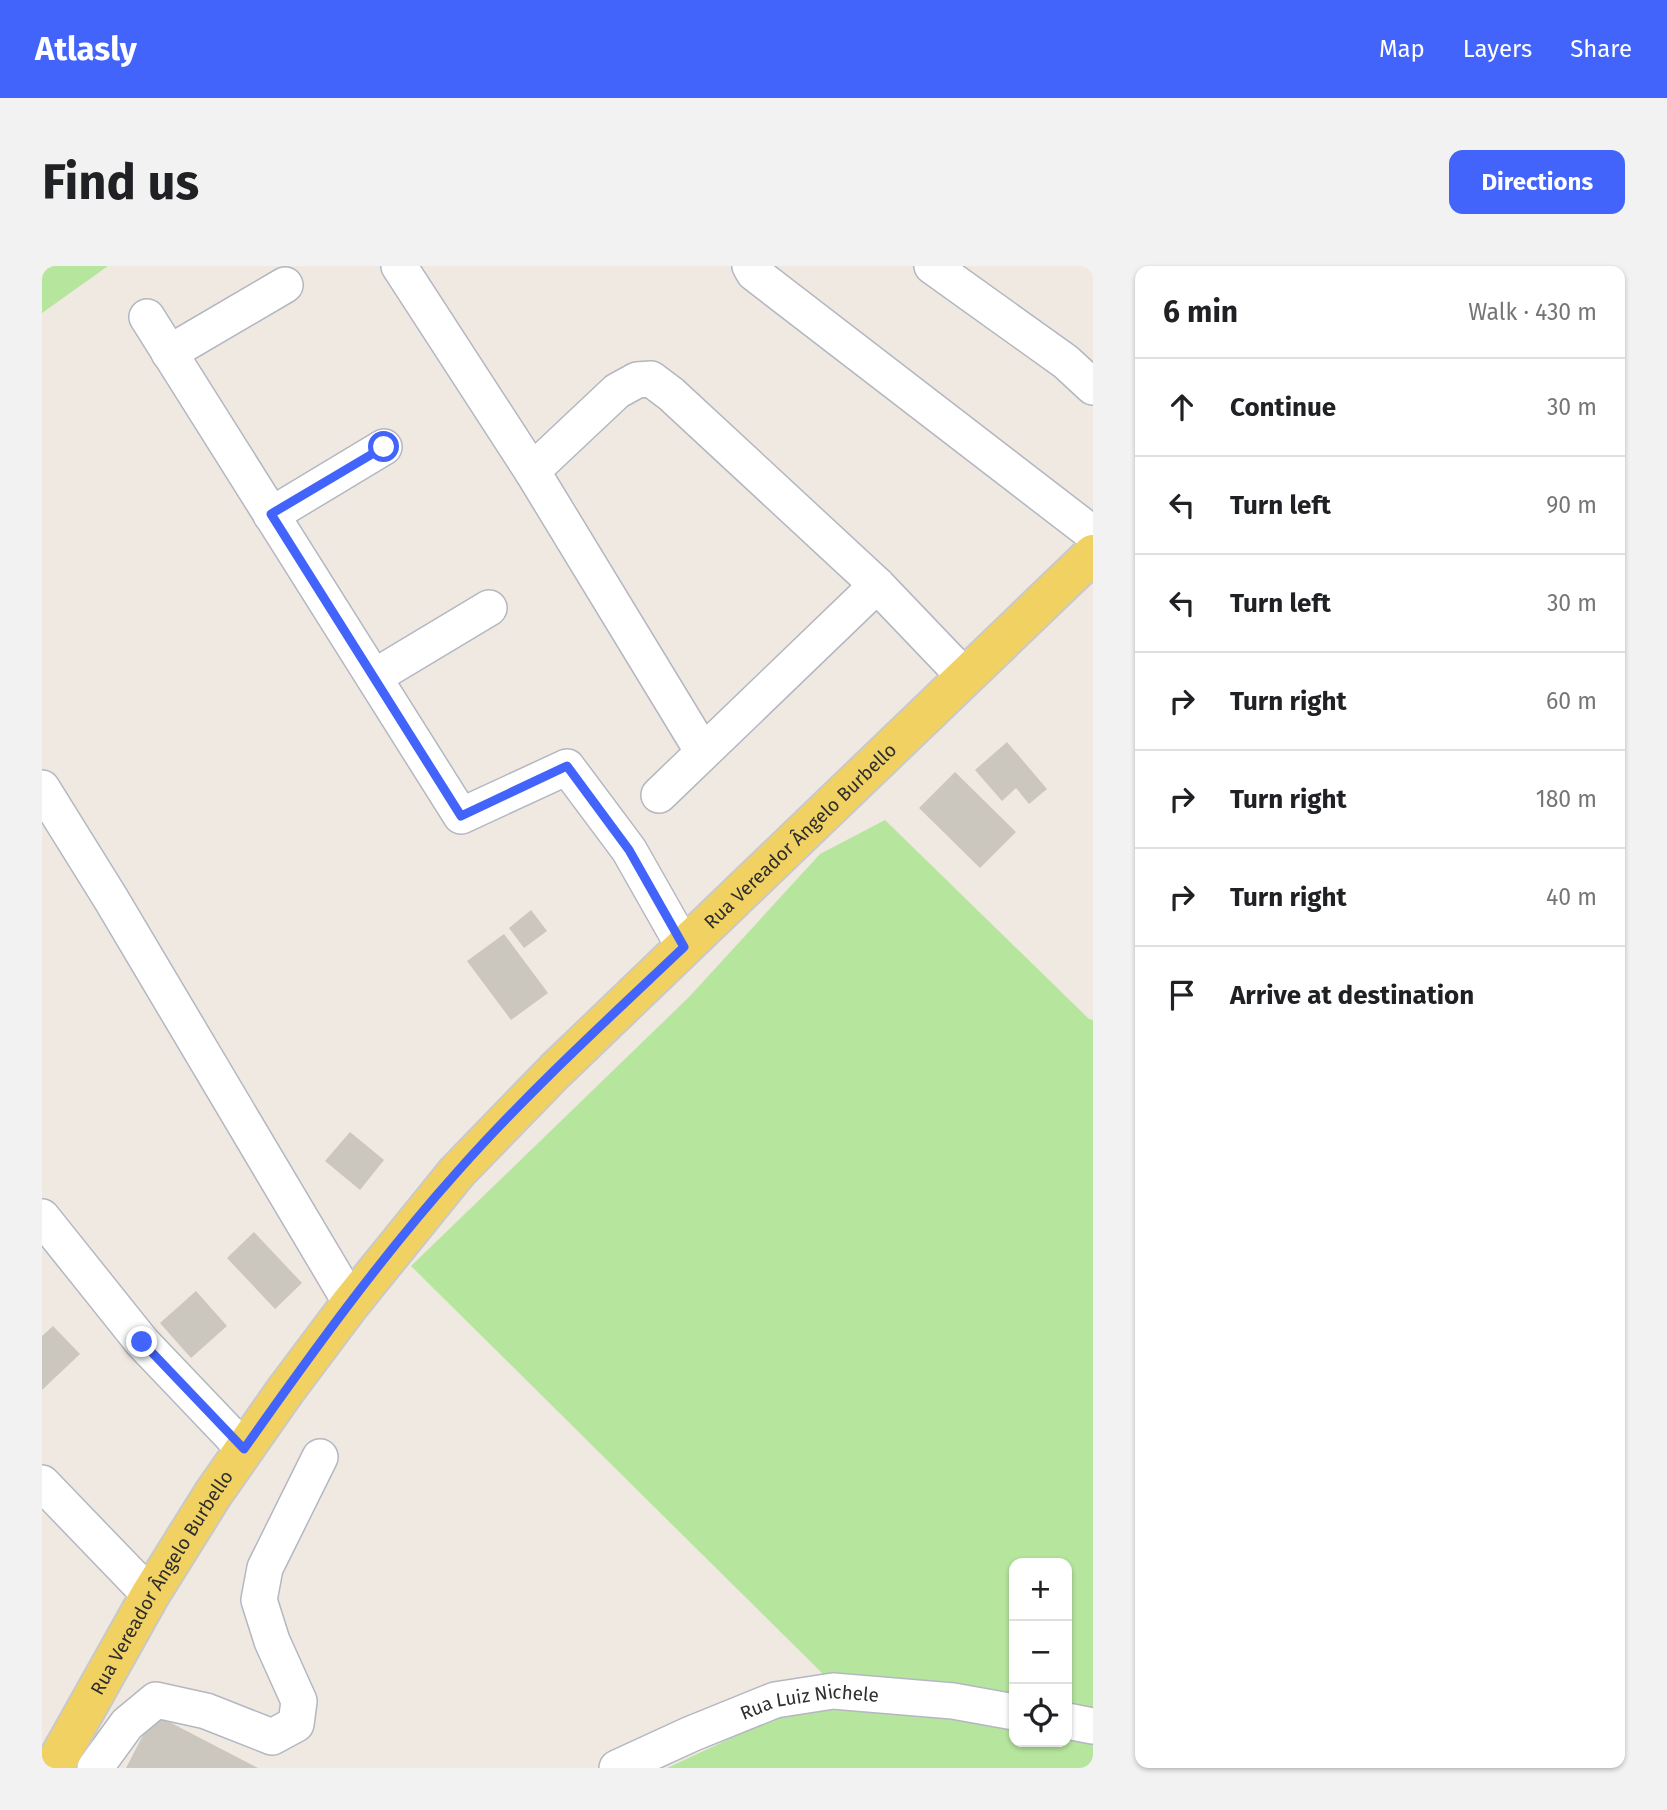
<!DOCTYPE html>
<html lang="en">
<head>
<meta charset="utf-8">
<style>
	body { margin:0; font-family:"Fira Sans",sans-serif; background:#f2f2f2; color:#202124 }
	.controls { position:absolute; right:21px; bottom:21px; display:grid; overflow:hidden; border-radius:14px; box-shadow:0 2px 5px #0004 }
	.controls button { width:63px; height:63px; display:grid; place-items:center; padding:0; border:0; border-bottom:2px solid #e0e0e0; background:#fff; color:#202124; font:35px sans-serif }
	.stop { position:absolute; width:21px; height:21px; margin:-16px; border:5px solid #4264fb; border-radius:50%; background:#fff }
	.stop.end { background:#4264fb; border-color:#fff; box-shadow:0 2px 7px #0008 }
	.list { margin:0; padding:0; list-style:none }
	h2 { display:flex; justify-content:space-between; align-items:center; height:91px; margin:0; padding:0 28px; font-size:30px }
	h2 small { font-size:23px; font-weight:400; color:#757577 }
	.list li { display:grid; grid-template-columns:46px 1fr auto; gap:21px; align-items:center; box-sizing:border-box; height:98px; padding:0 28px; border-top:2px solid #e0e0e0 }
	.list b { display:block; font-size:26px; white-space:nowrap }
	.list em { font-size:23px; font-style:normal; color:#757577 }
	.icon { flex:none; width:38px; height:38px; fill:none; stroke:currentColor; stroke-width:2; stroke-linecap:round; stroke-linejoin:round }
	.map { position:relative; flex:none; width:1051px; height:1502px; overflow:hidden; border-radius:14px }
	header { display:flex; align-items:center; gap:42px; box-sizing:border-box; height:98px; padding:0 35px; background:#4264fb; color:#fff }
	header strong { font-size:33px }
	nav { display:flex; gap:38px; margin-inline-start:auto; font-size:24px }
	.intro { display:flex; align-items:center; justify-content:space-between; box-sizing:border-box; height:168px; padding:0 42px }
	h1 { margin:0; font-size:49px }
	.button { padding:18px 32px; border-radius:14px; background:#4264fb; color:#fff; font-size:24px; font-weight:700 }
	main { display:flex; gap:42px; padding:0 42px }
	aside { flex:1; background:#fff; border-radius:14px; box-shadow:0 2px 5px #0004 }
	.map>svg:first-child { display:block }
	.green { fill:#b6e59e; fill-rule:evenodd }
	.building { fill:#cbc7bf }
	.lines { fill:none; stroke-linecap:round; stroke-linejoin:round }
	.minor-casing { stroke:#b4b7c1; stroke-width:38 }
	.major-casing { stroke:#c9c9c9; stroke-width:42 }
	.minor { stroke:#fff; stroke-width:35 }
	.major { stroke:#f2d163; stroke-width:38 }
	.route { stroke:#4264fb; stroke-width:9 }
	.labels { text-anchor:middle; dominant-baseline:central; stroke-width:5; stroke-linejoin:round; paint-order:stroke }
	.street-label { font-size:19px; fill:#2e2e2e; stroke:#fff }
</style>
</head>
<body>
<header>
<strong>Atlasly</strong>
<nav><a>Map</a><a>Layers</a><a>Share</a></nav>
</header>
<div class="intro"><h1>Find us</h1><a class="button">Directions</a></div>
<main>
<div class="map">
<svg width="1051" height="1502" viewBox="0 0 1051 1502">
	<rect width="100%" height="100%" fill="#efe9e1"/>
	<!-- green -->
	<path class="green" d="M0 0H66L0 47Z
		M843 554 1047 753 1051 754V1442L1042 1441 1051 1469V1502H625L715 1460 784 1411 369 1000 647 731 778 588ZM972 1297H1025V1476H972Z"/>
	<!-- building -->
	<path class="building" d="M965 476 1005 523 987 538 974 522 960 535 933 504Z
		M913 506 974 566 938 602 877 542Z
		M489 644 505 665 482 682 467 662Z
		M462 668 506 727 469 754 425 695Z
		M308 866 342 894 318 924 283 895Z
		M212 966 260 1017 233 1043 185 992Z
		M154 1025 185 1060 149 1092 118 1057Z
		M11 1060 38 1088 0 1124V1070Z
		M112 1448 216 1502H84Z"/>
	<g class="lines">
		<!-- minor casing -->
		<g class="minor-casing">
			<g id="minor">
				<path d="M357 0 490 205 661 486"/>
				<path d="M708 0 712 7 1051 268"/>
				<path d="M890 0 1024 96 1051 121"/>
				<path d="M105 51 419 550 525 501 587 584 642 681"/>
				<path d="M127 87 243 19"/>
				<path d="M490 205 575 125 595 114 609 113 629 128 835 319 923 411"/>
				<path d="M229 249 342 181"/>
				<path d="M332 411 447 342"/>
				<path d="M0 522 69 633 309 1037"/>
				<path d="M617 529 835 319"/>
				<path d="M0 951 100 1076 202 1183"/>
				<path d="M0 1217 108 1329"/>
				<path d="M1025 1455 1051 1460"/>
				<path d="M53 1502 85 1458 114 1434 164 1445 230 1471 254 1458 257 1435 230 1375 217 1334 223 1302 278 1191"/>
				<path id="s1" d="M575 1502 649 1468 733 1434 791 1425 911 1435 972 1446"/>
			</g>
		</g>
		<!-- major casing -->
		<g class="major-casing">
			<g id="major">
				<path id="s2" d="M11 1502 108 1329 171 1228 243 1125 309 1037 415 906 513 805 1051 288"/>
			</g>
		</g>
		<!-- minor -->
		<use href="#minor" class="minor"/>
		<!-- major -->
		<use href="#major" class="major"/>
	</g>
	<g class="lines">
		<!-- route -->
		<path class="route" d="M100 1076 202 1183C269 1088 338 992 416 905 486 826 565 754 642 681L587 584 525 500 419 550 229 248 342 181"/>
	</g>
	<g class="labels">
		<!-- street labels -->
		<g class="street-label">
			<text stroke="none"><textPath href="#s2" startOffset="1202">Rua Vereador Ângelo Burbello</textPath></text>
			<text stroke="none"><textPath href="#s2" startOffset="215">Rua Vereador Ângelo Burbello</textPath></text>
			<text stroke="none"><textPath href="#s1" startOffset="206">Rua Luiz Nichele</textPath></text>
		</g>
	</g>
</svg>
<div class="controls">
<button>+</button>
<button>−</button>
<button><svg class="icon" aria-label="locate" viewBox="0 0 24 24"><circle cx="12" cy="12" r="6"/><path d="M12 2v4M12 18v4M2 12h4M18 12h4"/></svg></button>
</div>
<div class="stop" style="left:342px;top:181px"></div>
<div class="stop end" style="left:100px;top:1076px"></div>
</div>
<aside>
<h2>6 min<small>Walk · 430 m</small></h2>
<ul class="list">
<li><svg class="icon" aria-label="ahead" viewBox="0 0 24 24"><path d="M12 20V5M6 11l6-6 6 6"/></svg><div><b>Continue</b></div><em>30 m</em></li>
<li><svg class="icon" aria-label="left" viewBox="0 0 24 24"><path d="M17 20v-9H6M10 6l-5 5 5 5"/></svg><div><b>Turn left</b></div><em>90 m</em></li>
<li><svg class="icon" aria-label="left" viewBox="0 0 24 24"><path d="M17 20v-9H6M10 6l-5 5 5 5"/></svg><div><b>Turn left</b></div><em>30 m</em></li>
<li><svg class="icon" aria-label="right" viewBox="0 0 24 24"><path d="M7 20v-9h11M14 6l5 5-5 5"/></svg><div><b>Turn right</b></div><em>60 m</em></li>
<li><svg class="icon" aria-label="right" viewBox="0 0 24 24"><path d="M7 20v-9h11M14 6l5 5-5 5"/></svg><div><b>Turn right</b></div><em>180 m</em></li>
<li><svg class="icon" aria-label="right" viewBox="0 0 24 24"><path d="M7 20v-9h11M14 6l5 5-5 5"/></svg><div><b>Turn right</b></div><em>40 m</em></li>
<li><svg class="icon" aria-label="arrive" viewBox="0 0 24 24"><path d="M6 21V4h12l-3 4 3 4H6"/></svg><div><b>Arrive at destination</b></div></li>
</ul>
</aside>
</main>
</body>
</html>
